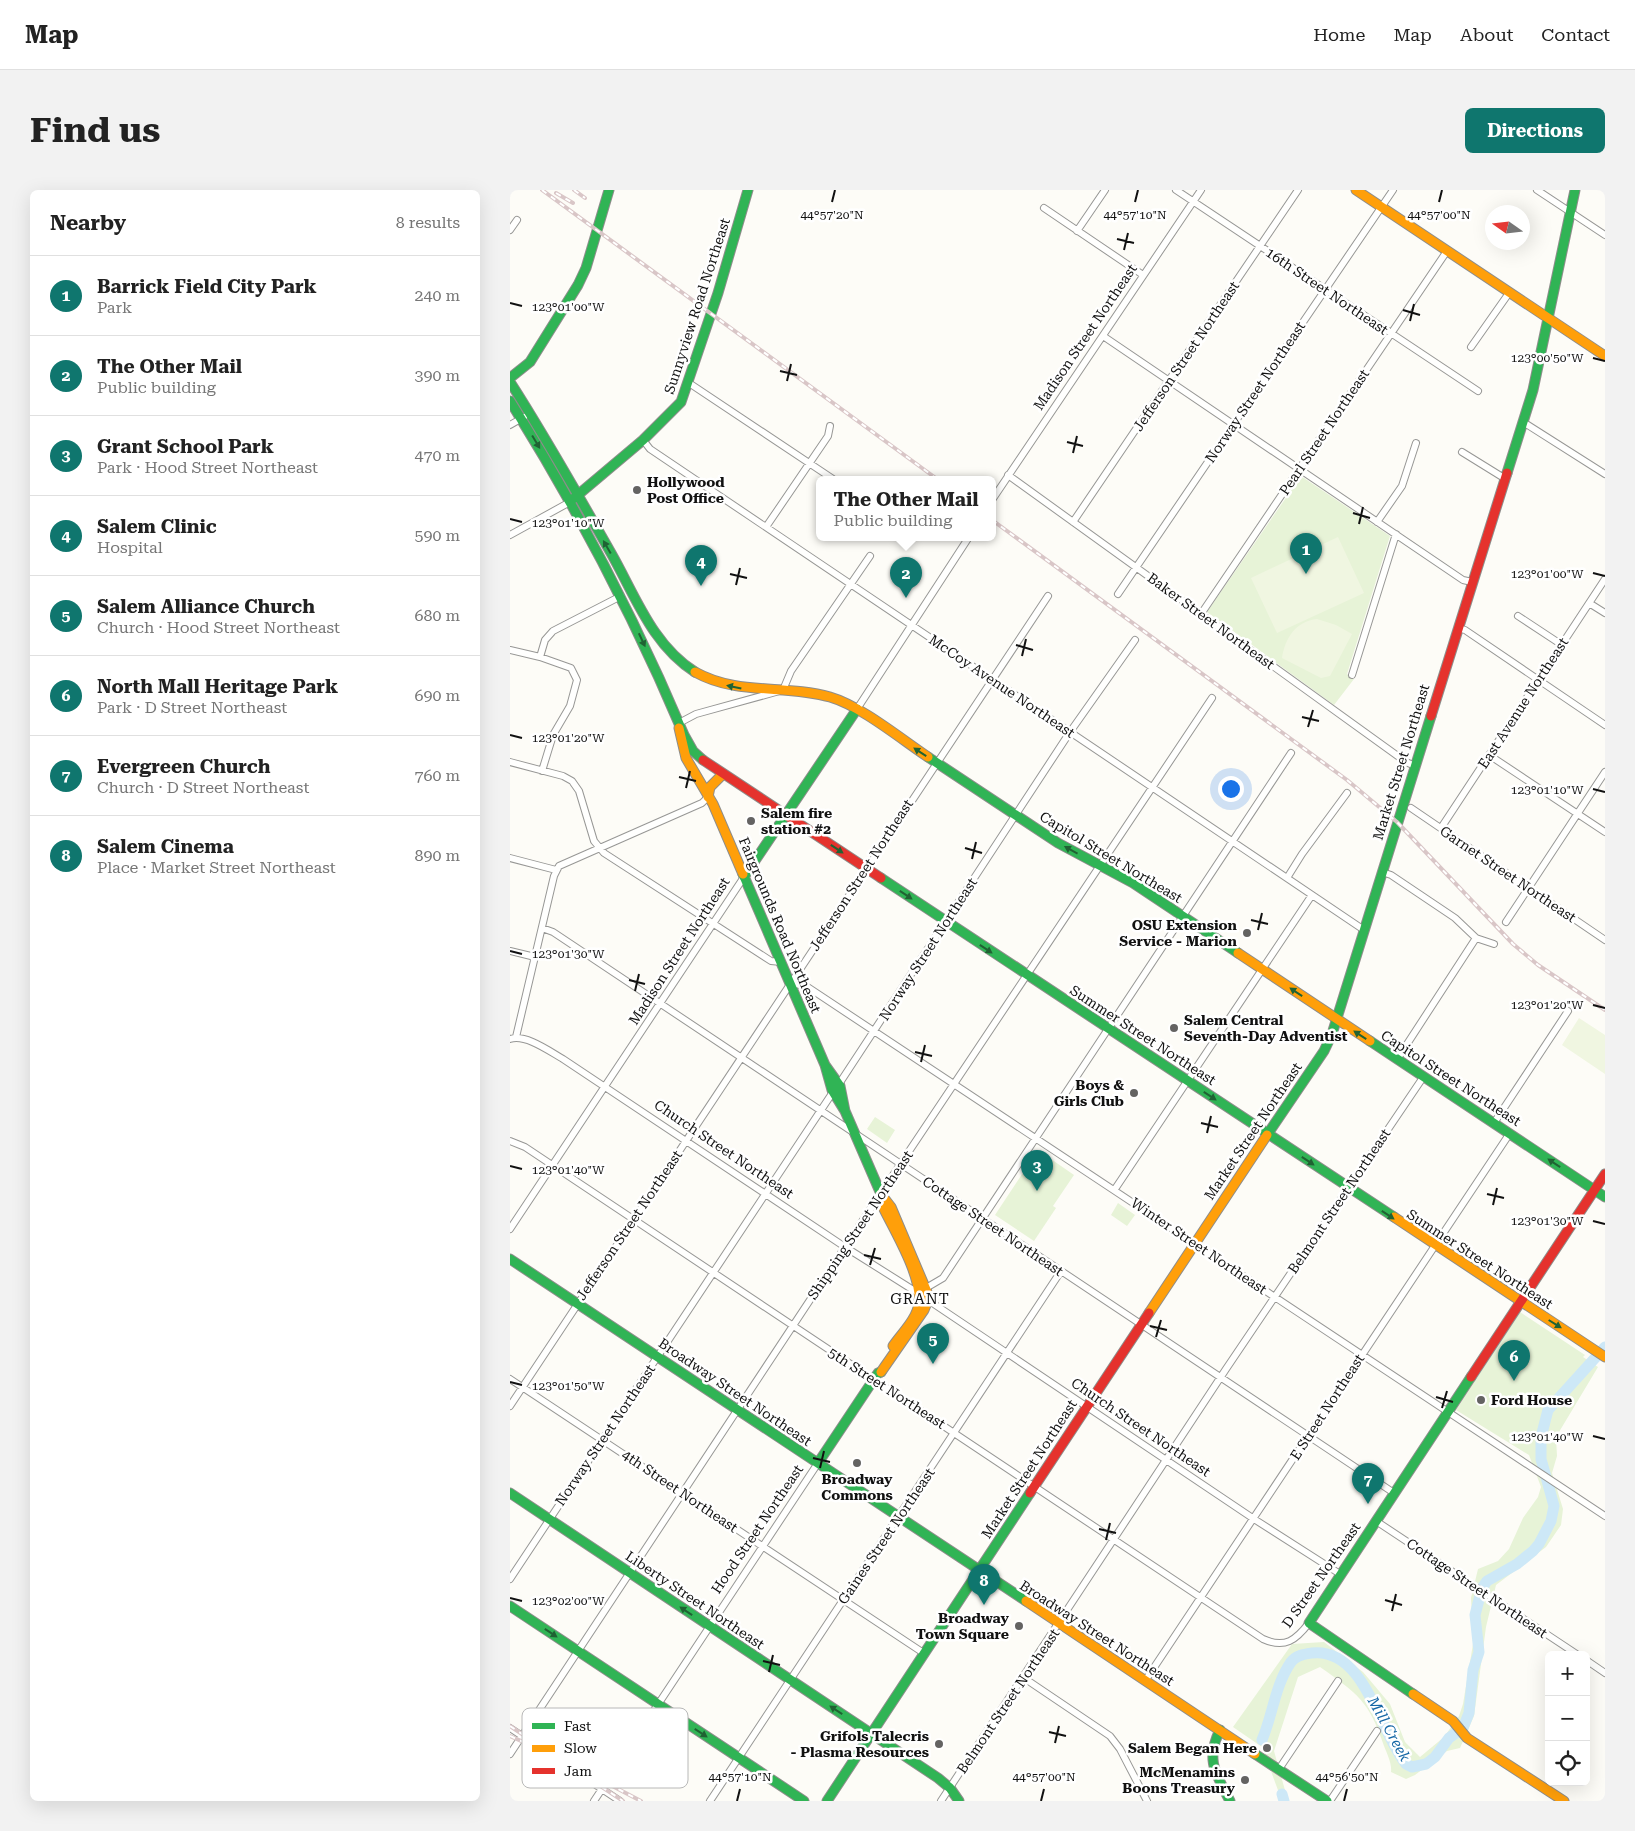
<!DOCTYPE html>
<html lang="en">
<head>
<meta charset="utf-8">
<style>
	body { margin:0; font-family:"Roboto Serif",serif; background:#f2f2f2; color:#222 }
	.controls { position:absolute; right:15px; bottom:15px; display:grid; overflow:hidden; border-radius:8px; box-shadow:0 5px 20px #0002 }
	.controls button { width:45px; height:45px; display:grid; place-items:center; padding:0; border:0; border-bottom:1px solid #e0e0e0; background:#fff; color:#222; font:25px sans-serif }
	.compass { position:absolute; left:975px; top:15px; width:45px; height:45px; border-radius:50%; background:#fff; box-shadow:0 5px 20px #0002; rotate:284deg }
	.you { position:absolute; left:720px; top:598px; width:18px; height:18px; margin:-12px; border:4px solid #fff; border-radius:50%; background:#1a73e8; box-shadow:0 0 0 8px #1a73e833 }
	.badge { display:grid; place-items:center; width:32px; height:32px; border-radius:50%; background:#0f766e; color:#fff; font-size:16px; font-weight:700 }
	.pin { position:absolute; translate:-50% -41px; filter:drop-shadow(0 1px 2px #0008) }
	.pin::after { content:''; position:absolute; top:26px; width:18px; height:15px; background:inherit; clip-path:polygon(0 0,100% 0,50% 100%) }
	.popup { position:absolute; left:306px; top:286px; width:180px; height:65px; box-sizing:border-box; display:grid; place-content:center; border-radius:8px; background:#fff; filter:drop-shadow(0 1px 4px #0005); font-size:16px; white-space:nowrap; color:#767676 }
	.popup b { font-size:19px; color:#222 }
	.popup::after { content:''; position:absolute; left:50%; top:100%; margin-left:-10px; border:10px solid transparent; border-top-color:#fff }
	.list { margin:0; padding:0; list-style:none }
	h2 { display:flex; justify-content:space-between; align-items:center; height:65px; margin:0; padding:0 20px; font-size:21px }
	h2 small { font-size:16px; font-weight:400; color:#767676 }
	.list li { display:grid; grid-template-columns:32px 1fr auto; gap:15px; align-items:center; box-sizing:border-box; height:80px; padding:0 20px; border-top:1px solid #e0e0e0 }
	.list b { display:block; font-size:19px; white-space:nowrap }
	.list p { margin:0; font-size:16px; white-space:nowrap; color:#767676 }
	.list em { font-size:16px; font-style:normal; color:#767676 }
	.icon { flex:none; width:28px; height:28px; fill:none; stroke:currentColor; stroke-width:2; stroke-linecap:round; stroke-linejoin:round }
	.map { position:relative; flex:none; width:1095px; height:1611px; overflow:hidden; border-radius:8px }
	header { display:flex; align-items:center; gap:30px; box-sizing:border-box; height:70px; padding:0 25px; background:#fff; border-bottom:1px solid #e0e0e0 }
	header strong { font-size:24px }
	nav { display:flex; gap:28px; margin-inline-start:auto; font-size:18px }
	.intro { display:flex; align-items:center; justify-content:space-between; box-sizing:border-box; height:120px; padding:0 30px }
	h1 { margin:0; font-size:35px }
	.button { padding:12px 22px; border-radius:8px; background:#0f766e; color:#fff; font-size:18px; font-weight:700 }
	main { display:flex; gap:30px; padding:0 30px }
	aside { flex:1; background:#fff; border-radius:8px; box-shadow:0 5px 20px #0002 }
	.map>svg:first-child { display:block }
	.green { fill:#e7f3d7 }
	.pitch { fill:#f0f6e1 }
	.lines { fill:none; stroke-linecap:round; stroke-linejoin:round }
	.river { stroke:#cde8f7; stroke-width:11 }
	.street-casing { stroke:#979795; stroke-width:8 }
	.fast-casing { stroke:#8e8d8b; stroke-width:11 }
	.slow-casing { stroke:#8e8d8b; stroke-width:11 }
	.jam-casing { stroke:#8e8d8b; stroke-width:11 }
	.street { stroke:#fffffe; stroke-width:6 }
	.fast { stroke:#30b455; stroke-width:9 }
	.slow { stroke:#ff9f0a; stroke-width:9 }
	.jam { stroke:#e5322d; stroke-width:9 }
	.rail-casing { stroke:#d9c6c7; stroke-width:4 }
	.rail { stroke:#fff; stroke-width:2; stroke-dasharray:5.5; stroke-linecap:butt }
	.oneway { fill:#206233 }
	.ticks { fill:none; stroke:#111; stroke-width:2 }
	.poi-dot { fill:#646362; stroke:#fff; stroke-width:2 }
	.labels { text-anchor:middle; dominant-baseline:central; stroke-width:5; stroke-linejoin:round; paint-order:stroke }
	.street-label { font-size:14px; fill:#111; stroke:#fff }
	.poi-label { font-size:14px; font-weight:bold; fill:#111; stroke:#fff; text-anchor:end }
	.neighbourhood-label { font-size:15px; letter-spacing:1px; fill:#111; stroke:#fff }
	.water-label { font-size:15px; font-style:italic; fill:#1768a6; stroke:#fff }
	.key { fill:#fff; stroke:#b8b8b8; stroke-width:1 }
	.key-label { font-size:14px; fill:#111 }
	.ticks-label { font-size:12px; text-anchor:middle; fill:#111; stroke:#fff; stroke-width:5; stroke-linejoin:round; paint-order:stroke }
</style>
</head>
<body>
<header>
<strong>Map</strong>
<nav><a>Home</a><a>Map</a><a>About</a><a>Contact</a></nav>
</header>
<div class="intro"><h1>Find us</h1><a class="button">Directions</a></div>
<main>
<aside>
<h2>Nearby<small>8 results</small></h2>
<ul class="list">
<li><span class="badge">1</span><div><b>Barrick Field City Park</b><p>Park</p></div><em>240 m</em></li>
<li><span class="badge">2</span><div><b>The Other Mail</b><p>Public building</p></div><em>390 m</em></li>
<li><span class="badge">3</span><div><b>Grant School Park</b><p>Park · Hood Street Northeast</p></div><em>470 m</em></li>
<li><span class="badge">4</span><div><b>Salem Clinic</b><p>Hospital</p></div><em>590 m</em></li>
<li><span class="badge">5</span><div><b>Salem Alliance Church</b><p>Church · Hood Street Northeast</p></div><em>680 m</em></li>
<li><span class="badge">6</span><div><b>North Mall Heritage Park</b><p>Park · D Street Northeast</p></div><em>690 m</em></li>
<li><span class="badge">7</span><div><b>Evergreen Church</b><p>Church · D Street Northeast</p></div><em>760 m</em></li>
<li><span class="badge">8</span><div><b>Salem Cinema</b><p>Place · Market Street Northeast</p></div><em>890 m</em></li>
</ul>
</aside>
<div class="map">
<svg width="1095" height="1611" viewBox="0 0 1095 1611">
	<rect width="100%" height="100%" fill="#fdfcf7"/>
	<!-- green -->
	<path class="green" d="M791 286 880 346 837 484 844 489 824 515 697 422Z
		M365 927 385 940 377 953 357 939Z
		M528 960 564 985 543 1016 546 1018 524 1051 485 1025Z
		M608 1013 625 1025 617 1036 601 1025Z
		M1010 1122 1075 1165 1073 1167 1088 1177 1046 1247 1047 1266 1042 1283 1053 1319 1051 1335 1036 1357 986 1395 976 1437 964 1526 950 1558 937 1561 905 1585 896 1589 881 1582C882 1573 877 1564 874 1556 859 1511 848 1504 810 1477L788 1487 764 1561 778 1611H772L752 1557 723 1537 782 1454 814 1452 853 1482 880 1514 895 1552 910 1567 934 1547 949 1526 953 1514 963 1454 961 1408 968 1379 988 1371 999 1359 1013 1328 1028 1307 1031 1297 1019 1265 946 1220Z"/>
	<!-- pitch -->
	<path class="pitch" d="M828 347 854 403 767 443 741 388Z
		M807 429 826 435 842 444 820 486 811 488 772 468C775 448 786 431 807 429Z
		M1069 828 1095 845V884L1052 855Z"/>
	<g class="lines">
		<!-- river -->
		<path class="river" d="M752 1550C763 1524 765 1495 781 1472 786 1465 795 1464 802 1463 855 1457 870 1543 896 1574L902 1577 916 1574 925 1567 939 1548 953 1538 959 1523 963 1480 969 1462 965 1425 972 1398 977 1391 1007 1374 1023 1361 1029 1354 1041 1331 1044 1316 1031 1269V1247L1038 1220 1095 1157
			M772 1604 774 1611"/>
		<!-- street casing -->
		<g class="street-casing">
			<path id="street" d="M666 0 968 201
				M1027 0 1095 45
				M534 18 633 85
				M0 40 7 30
				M567 41 595 0
				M593 146 953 390 962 392
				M961 157 999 103
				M179 193 323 289
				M1013 232 1095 284
				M0 235 14 227
				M133 250 140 259 854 740
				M952 262 994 288
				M498 285 896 572 905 576
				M482 310 691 0
				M563 332 788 0
				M867 332 892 296 906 253
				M256 337 318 246 320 236
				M0 345 60 312
				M608 404 883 0
				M1079 413 1095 423
				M691 424 937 61
				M1008 426 1052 455
				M948 438 955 440 1095 535
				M0 460 30 467 35 450 43 441 111 406
				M30 467 61 478 67 490 60 516 43 545 32 581
				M842 485 886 344
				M347 519 459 347
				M169 533 186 524 273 500 281 481 360 366
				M979 565 1095 642
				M0 572 53 586 62 591 69 601 84 651 94 663 261 771 271 772
				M901 618 1095 750
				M931 638 1095 389
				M0 668 46 680
				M872 682 881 685 945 728 966 748 984 754
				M777 688 792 664 837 603
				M996 732 1095 582
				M32 738 43 742 884 1303
				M0 761 25 767
				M280 793 296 796 1095 1326
				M6 847 44 686 49 676 192 613 198 607
				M0 849C16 844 39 861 53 869L335 1057 408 1103
				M888 868 966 748
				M329 894 560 542 625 450
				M984 933 1058 821
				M0 951 15 957 753 1449C775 1459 786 1450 799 1433
				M605 999 802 705
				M0 1039 234 687
				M416 1098 433 1088 781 563
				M418 1110 744 1329 830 1384
				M0 1189 415 1464
				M0 1216 538 406
				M866 1331 1068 1465
				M0 1389 323 902
				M1076 1470 1095 1483
				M514 1488 600 1546 610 1559 637 1611
				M635 1491 1000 943
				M0 1538 110 1611
				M0 1564 335 1057 702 508
				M769 1579 828 1491
				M84 1611 308 1273
				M200 1611 551 1081
				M431 1611 716 1179 914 886
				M820 1611 867 1541"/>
		</g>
		<!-- fast casing -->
		<g class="fast-casing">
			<path id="fast" d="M0 188 20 172 68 95 76 78 99 0
				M0 192C36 248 68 305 101 363 125 405 142 455 185 482
				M0 211C67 318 125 429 174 545L183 561 193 570
				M997 283 1023 200 1065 0
				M63 309 133 250 171 212 208 103 238 0
				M418 567 548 653 623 693 728 763
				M233 684 315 875 322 900 335 921 371 1004
				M234 687 347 519
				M371 688 884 1027
				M860 851 1095 1007
				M315 875 330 896 335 921
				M757 945 814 861 822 844 921 526
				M0 1069 516 1411
				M308 1273 368 1183 371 1182
				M0 1303 428 1588 440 1598 449 1611
				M0 1416 294 1611
				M903 1504 799 1433 961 1187
				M710 1540C695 1570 706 1584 720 1611
				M745 1564 817 1611
				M317 1611 520 1303"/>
		</g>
		<!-- slow casing -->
		<g class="slow-casing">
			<path id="slow" d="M846 0 1095 166
				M185 482C228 506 275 494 320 507 351 516 391 549 418 567
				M169 538 176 568 203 614 233 684
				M198 607 200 597 213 584
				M728 763 860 851
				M371 1004 381 1017 417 1102 418 1110 414 1120 371 1182
				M371 1004 372 1015C384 1040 412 1085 409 1113 407 1129 392 1143 383 1156
				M884 1027 1095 1167
				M639 1123 757 945
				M516 1411 745 1564
				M903 1504 943 1531 957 1548 1054 1611"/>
		</g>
		<!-- jam casing -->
		<g class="jam-casing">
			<path id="jam" d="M921 526 997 283
				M193 570 371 688
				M961 1187 1095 984
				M520 1303 639 1123"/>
		</g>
		<!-- street -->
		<use href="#street" class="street"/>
		<!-- fast -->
		<use href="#fast" class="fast"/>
		<!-- slow -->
		<use href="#slow" class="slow"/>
		<!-- jam -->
		<use href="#jam" class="jam"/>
		<!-- rail casing -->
		<g class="rail-casing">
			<path id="rail" d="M32 0 427 289
				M64 0 75 8
				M46 3 63 13
				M482 330 837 590 887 632 1003 754 1028 775 1095 820
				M0 1536 113 1611
				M0 1546 18 1554
				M89 1589 131 1611"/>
		</g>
		<!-- rail -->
		<use href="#rail" class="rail"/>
	</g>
	<!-- one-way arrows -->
	<defs><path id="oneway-solid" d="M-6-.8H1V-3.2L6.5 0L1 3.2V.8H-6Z" transform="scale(1.25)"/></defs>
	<g class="oneway">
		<use href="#oneway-solid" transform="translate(26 252) rotate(59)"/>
		<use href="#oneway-solid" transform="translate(97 357) rotate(-120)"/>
		<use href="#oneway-solid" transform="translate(132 450) rotate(65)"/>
		<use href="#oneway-solid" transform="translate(224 497) rotate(-168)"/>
		<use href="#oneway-solid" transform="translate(410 562) rotate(-147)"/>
		<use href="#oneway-solid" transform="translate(327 659) rotate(34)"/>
		<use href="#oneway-solid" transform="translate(561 660) rotate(-151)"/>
		<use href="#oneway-solid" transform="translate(396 705) rotate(34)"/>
		<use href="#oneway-solid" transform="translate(476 759) rotate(34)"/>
		<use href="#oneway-solid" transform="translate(786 802) rotate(-146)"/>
		<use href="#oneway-solid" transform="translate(850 845) rotate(-147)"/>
		<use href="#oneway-solid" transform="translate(700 906) rotate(33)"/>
		<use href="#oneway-solid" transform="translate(798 971) rotate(34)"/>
		<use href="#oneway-solid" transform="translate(1044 973) rotate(-146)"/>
		<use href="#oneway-solid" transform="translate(878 1025) rotate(34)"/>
		<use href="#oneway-solid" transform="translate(1045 1134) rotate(32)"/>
		<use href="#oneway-solid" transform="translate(176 1421) rotate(-146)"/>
		<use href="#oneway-solid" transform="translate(41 1443) rotate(34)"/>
		<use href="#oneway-solid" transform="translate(326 1520) rotate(-147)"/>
		<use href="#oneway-solid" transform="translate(191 1543) rotate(33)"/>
	</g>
	<!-- ticks -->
	<path class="ticks" d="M322 12 325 0M625 12 628 0M929 12 932 0M607 49 624 53M614 60 618 43M0 113 12 116M893 120 910 125M900 131 904 114M1083 168 1095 171M270 181 287 185M277 191 281 174M557 252 573 256M563 263 567 246M843 323 860 328M0 329 12 332M849 334 853 317M1083 383 1095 386M220 384 237 388M226 395 230 378M506 455 523 460M512 466 516 449M792 527 809 531M798 537 803 520M0 545 12 548M169 587 186 591M176 598 180 581M1083 599 1095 602M455 658 472 663M462 669 466 652M741 730 758 734M748 740 752 723M0 761 12 764M119 790 135 794M125 801 129 784M1083 815 1095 818M405 862 422 866M411 872 415 855M691 933 708 937M697 943 701 926M0 976 12 979M977 1004 994 1008M983 1015 987 998M1083 1031 1095 1034M354 1065 371 1069M360 1075 365 1058M640 1136 657 1140M646 1147 651 1130M0 1192 12 1195M926 1207 943 1212M932 1218 937 1201M1083 1246 1095 1249M303 1268 320 1272M310 1278 314 1261M589 1339 606 1343M596 1350 600 1333M0 1408 12 1411M875 1410 892 1415M882 1421 886 1404M253 1471 270 1475M259 1482 263 1465M539 1542 556 1546M545 1553 549 1536M227 1611 230 1599M531 1611 534 1599M834 1611 837 1599"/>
	<!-- markers -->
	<g class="poi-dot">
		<circle cx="127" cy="300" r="5"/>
		<circle cx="241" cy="631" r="5"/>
		<circle cx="737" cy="743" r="5"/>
		<circle cx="664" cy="838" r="5"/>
		<circle cx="624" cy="903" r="5"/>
		<circle cx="971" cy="1210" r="5"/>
		<circle cx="347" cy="1273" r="5"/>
		<circle cx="509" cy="1436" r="5"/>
		<circle cx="429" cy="1554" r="5"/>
		<circle cx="757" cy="1558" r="5"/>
		<circle cx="735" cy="1590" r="5"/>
	</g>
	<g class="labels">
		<!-- street labels -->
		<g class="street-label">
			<text transform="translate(817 101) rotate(34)">16th Street Northeast</text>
			<text transform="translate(187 116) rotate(-72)">Sunnyview Road Northeast</text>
			<text transform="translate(575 147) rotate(-56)">Madison Street Northeast</text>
			<text transform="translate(676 166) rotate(-56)">Jefferson Street Northeast</text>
			<text transform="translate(745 202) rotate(-56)">Norway Street Northeast</text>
			<text transform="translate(814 242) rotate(-56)">Pearl Street Northeast</text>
			<text transform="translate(701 431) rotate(36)">Baker Street Northeast</text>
			<text transform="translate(492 496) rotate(34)">McCoy Avenue Northeast</text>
			<text transform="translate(1013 513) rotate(-57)">East Avenue Northeast</text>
			<text transform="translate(891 572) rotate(-73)">Market Street Northeast</text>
			<text transform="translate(601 667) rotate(31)">Capitol Street Northeast</text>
			<text transform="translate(998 684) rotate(34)">Garnet Street Northeast</text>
			<text transform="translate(351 685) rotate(-57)">Jefferson Street Northeast</text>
			<text transform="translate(270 735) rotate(67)">Fairgrounds Road Northeast</text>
			<text transform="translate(418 759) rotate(-57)">Norway Street Northeast</text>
			<text transform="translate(169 761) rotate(-57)">Madison Street Northeast</text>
			<text transform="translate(633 845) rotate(33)">Summer Street Northeast</text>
			<text transform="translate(941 888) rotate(33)">Capitol Street Northeast</text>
			<text transform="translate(743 941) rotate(-56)">Market Street Northeast</text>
			<text transform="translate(214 959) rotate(34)">Church Street Northeast</text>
			<text transform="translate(829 1011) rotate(-56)">Belmont Street Northeast</text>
			<text transform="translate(119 1035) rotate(-56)">Jefferson Street Northeast</text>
			<text transform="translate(350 1035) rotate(-56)">Shipping Street Northeast</text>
			<text transform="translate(483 1036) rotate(34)">Cottage Street Northeast</text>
			<text transform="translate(689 1056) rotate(34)">Winter Street Northeast</text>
			<text transform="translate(970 1069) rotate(33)">Summer Street Northeast</text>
			<text transform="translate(377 1198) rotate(33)">5th Street Northeast</text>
			<text transform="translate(225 1202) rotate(34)">Broadway Street Northeast</text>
			<text transform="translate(817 1217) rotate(-57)">E Street Northeast</text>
			<text transform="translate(631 1237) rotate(34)">Church Street Northeast</text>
			<text transform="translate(95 1245) rotate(-56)">Norway Street Northeast</text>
			<text transform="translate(519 1279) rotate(-57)">Market Street Northeast</text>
			<text transform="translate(170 1301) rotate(34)">4th Street Northeast</text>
			<text transform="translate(247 1339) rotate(-56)">Hood Street Northeast</text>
			<text transform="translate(376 1346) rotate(-56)">Gaines Street Northeast</text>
			<text transform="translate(811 1385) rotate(-55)">D Street Northeast</text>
			<text transform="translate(967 1398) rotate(34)">Cottage Street Northeast</text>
			<text transform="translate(185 1410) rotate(34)">Liberty Street Northeast</text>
			<text transform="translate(587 1443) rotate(33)">Broadway Street Northeast</text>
			<text transform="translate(498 1511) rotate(-56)">Belmont Street Northeast</text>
		</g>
		<!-- poi labels -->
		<g class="poi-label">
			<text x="137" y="292" text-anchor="start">Hollywood<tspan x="137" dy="16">Post Office</tspan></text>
			<text x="251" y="623" text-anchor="start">Salem fire<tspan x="251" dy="16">station #2</tspan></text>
			<text x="727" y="735">OSU Extension<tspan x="727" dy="16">Service - Marion</tspan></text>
			<text x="674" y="830" text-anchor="start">Salem Central<tspan x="674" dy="16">Seventh-Day Adventist</tspan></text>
			<text x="614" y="895">Boys &amp;<tspan x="614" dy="16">Girls Club</tspan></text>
			<text x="981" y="1210" text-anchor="start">Ford House</text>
			<text x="347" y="1289" text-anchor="middle">Broadway<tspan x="347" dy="16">Commons</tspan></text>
			<text x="499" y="1428">Broadway<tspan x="499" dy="16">Town Square</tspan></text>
			<text x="419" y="1546">Grifols Talecris<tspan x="419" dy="16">- Plasma Resources</tspan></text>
			<text x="747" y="1558">Salem Began Here</text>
			<text x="725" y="1582">McMenamins<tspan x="725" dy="16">Boons Treasury</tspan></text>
		</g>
		<!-- neighbourhood labels -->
		<g class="neighbourhood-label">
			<text x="410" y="1109">GRANT</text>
		</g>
		<!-- water labels -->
		<g class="water-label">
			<text transform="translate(879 1539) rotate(61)">Mill Creek</text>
		</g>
	</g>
	<!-- legend -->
	<rect x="12" y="1518" width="166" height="80" rx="8" class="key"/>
	<rect x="22" y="1533" width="23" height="6" fill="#30b455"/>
	<rect x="22" y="1555" width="23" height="7" fill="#ff9f0a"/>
	<rect x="22" y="1578" width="23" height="6" fill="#e5322d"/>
	<g class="key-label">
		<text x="54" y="1541">Fast</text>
		<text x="54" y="1563">Slow</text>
		<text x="54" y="1586">Jam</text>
	</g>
	<g class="ticks-label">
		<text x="322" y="29">44°57'20"N</text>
		<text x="625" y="29">44°57'10"N</text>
		<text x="929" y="29">44°57'00"N</text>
		<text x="58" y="121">123°01'00"W</text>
		<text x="1037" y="172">123°00'50"W</text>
		<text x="58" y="337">123°01'10"W</text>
		<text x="1037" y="388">123°01'00"W</text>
		<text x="58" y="552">123°01'20"W</text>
		<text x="1037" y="604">123°01'10"W</text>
		<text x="58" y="768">123°01'30"W</text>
		<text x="1037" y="819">123°01'20"W</text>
		<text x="58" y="984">123°01'40"W</text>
		<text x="1037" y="1035">123°01'30"W</text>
		<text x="58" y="1200">123°01'50"W</text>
		<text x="1037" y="1251">123°01'40"W</text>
		<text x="58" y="1415">123°02'00"W</text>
		<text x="230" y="1591">44°57'10"N</text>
		<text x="534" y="1591">44°57'00"N</text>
		<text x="837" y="1591">44°56'50"N</text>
	</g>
</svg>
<div class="controls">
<button>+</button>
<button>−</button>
<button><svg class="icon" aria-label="locate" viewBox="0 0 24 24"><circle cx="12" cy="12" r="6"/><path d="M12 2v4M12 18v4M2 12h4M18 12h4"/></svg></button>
</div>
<svg class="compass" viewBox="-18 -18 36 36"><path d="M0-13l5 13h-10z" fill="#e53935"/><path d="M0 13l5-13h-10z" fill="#767676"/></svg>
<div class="you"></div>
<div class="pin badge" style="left:796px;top:384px">1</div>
<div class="pin badge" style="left:396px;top:408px">2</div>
<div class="popup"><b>The Other Mail</b>Public building</div>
<div class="pin badge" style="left:527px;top:1001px">3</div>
<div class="pin badge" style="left:191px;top:396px">4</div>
<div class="pin badge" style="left:423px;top:1174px">5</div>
<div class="pin badge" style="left:1004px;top:1191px">6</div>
<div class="pin badge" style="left:858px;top:1314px">7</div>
<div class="pin badge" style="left:474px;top:1415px">8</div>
</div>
</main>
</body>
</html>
